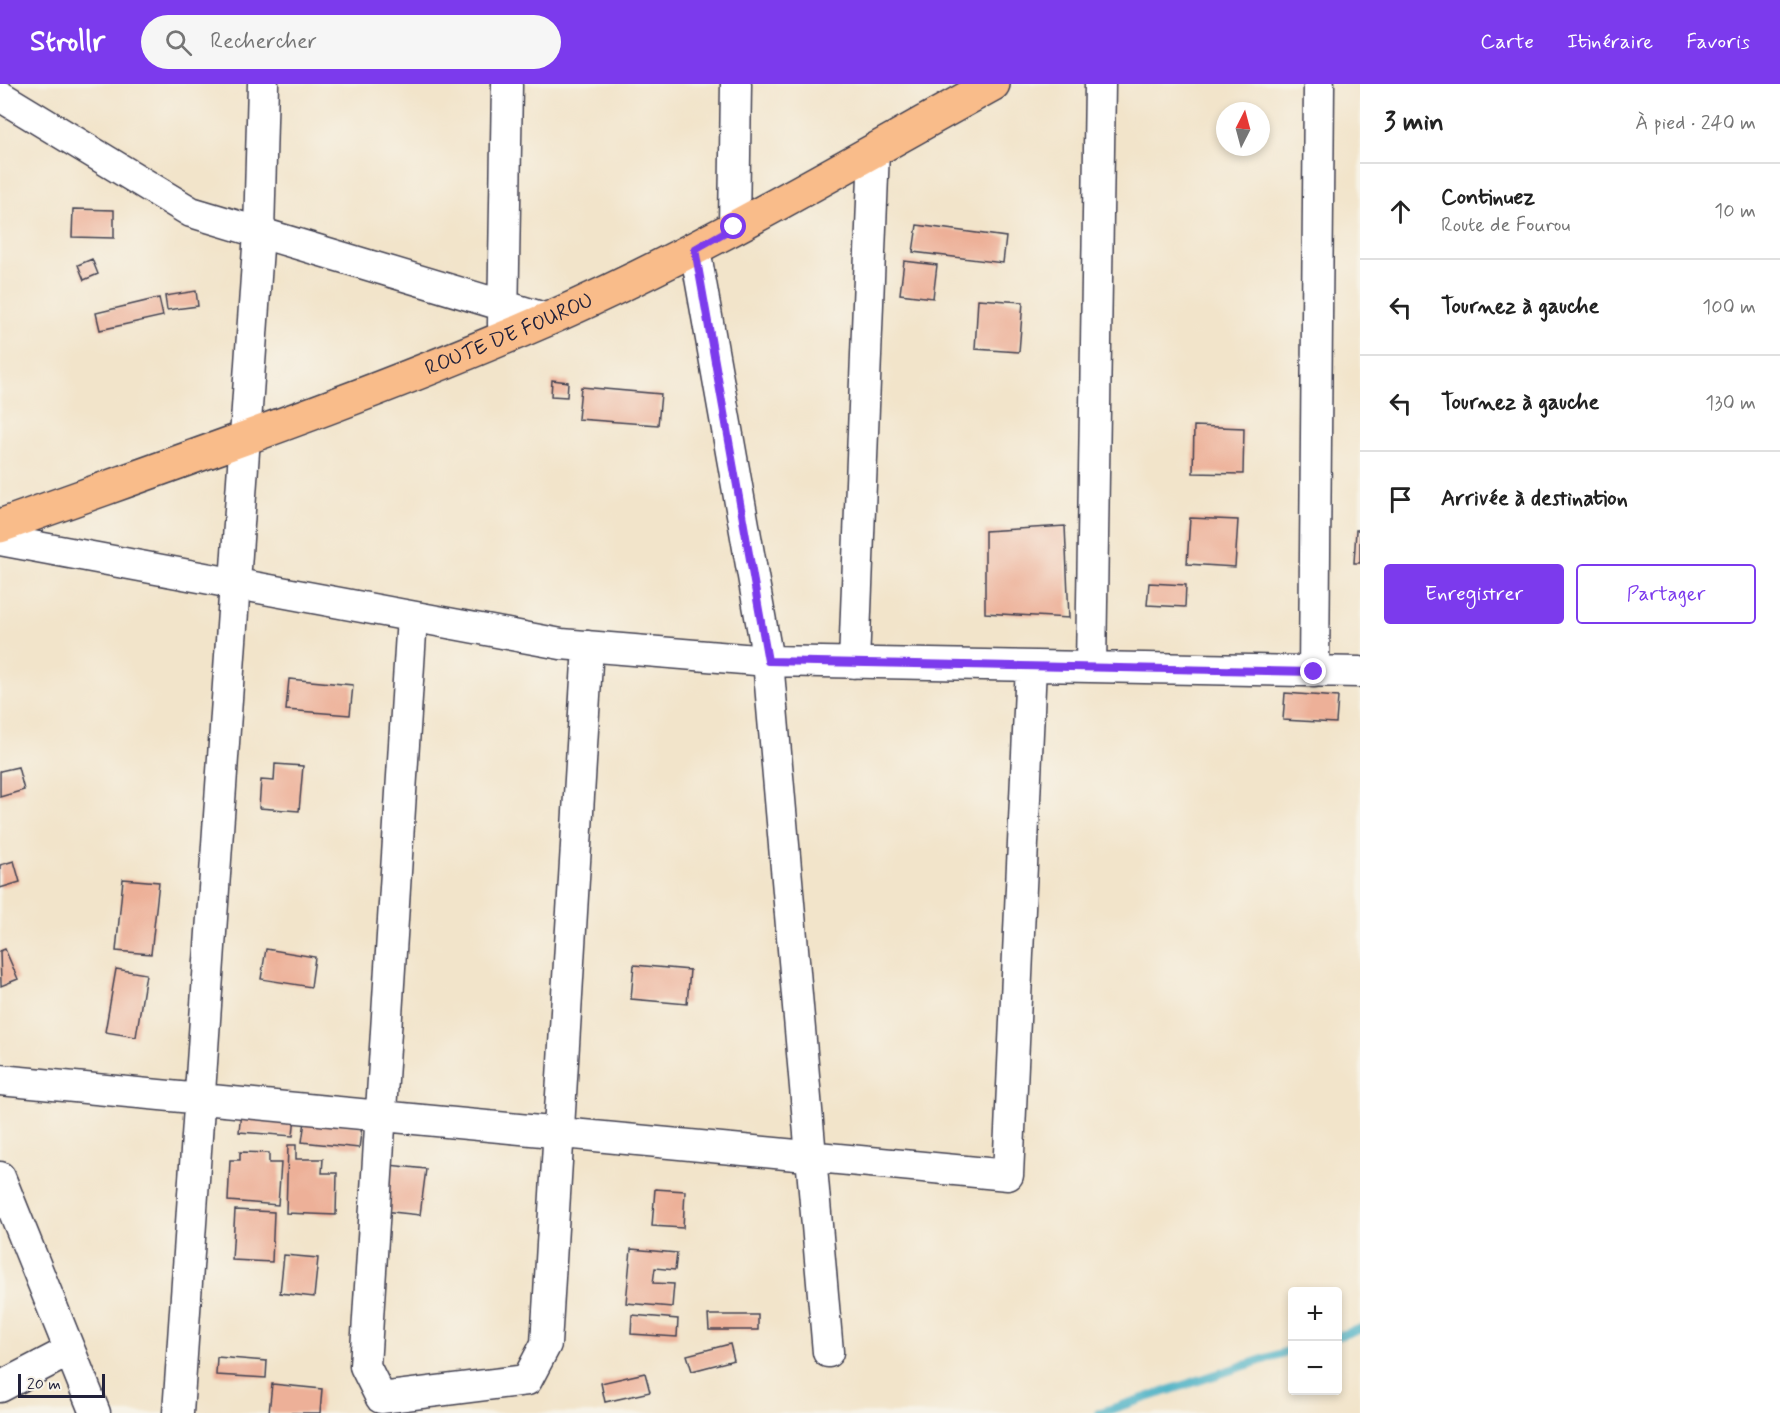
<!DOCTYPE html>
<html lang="fr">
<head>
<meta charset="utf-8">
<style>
	body { margin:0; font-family:Mynerve,sans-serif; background:#f6f6f6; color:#222 }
	.controls { position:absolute; right:18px; bottom:18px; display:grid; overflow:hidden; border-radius:6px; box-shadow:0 3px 9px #0003 }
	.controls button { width:54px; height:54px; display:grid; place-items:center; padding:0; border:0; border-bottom:2px solid #e0e0e0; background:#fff; color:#222; font:30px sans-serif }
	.compass { position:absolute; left:1216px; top:18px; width:54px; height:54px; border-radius:50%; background:#fff; box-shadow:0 3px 9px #0003; rotate:6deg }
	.scale { position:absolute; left:18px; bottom:15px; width:87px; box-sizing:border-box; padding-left:6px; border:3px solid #22223b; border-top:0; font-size:16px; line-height:21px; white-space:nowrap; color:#22223b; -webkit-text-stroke:4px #f7f3e8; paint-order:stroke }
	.stop { position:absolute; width:18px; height:18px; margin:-14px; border:4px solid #7c3aed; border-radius:50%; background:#fff }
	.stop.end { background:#7c3aed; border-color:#fff; box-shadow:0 2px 6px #0008 }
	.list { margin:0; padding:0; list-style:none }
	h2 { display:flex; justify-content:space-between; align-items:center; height:78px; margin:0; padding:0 24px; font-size:26px }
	h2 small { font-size:20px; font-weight:400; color:#767676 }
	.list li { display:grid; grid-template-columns:39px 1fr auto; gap:18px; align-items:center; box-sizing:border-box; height:96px; padding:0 24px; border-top:2px solid #e0e0e0 }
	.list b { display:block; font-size:22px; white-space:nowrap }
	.list p { margin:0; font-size:20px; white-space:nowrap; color:#767676 }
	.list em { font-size:20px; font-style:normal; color:#767676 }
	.actions { display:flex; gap:12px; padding:18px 24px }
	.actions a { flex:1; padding:14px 0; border:2px solid #7c3aed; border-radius:6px; text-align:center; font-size:21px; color:#7c3aed }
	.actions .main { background:#7c3aed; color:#fff }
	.icon { flex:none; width:33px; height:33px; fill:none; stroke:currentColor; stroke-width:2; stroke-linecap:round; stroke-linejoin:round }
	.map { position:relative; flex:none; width:1360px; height:1329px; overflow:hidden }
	header { display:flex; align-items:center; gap:36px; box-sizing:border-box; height:84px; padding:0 30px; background:#7c3aed; color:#fff }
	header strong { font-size:28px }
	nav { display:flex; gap:33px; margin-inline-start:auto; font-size:21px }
	.search { width:420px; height:54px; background:#f6f6f6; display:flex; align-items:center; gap:15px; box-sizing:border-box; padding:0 21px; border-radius:33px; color:#767676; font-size:22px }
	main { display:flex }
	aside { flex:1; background:#fff }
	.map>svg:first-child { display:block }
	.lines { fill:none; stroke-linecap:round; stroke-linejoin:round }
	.stream { stroke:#45afc4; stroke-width:9 }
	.building { fill:#edb098 }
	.minor-casing { stroke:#413f50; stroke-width:33 }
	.major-casing { stroke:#413f50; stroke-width:36 }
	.minor { stroke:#fff; stroke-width:30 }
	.major { stroke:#f9bc8a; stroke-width:33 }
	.route { stroke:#7c3aed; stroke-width:8 }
	.labels { text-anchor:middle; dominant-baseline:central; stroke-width:4.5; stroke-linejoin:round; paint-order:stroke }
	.street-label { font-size:21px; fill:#22223b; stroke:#f7f3e8 }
</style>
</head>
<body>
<header>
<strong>Strollr</strong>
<div class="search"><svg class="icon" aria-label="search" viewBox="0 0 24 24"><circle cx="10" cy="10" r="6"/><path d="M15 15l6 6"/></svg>Rechercher</div>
<nav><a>Carte</a><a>Itinéraire</a><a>Favoris</a></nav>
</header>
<main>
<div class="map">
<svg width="1360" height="1329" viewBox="0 0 1360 1329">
	<rect width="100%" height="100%" fill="#f7f3e8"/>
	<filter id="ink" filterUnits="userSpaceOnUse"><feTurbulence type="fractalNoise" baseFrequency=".0167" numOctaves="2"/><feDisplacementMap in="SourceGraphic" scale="12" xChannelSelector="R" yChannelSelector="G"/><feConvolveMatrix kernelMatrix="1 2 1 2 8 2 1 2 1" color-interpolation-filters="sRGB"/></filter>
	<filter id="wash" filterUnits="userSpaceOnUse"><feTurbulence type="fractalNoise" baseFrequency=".008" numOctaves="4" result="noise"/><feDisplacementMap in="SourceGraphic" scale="24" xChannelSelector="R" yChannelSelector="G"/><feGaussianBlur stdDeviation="1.35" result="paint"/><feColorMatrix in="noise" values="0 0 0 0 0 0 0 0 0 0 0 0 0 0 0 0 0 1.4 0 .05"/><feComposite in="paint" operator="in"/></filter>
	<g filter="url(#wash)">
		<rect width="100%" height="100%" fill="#f2e4ca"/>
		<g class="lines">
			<!-- stream -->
			<path class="stream" d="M1338 1252 1360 1245
				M1099 1329 1292 1266"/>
		</g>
		<g id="blocks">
			<!-- building -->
			<path class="building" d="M73 125 114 126V154L72 153Z
				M917 141 1006 153 1003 179 913 168Z
				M92 175 98 190 84 196 78 181Z
				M904 177 937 181 933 214 900 210Z
				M196 207 198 222 167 226 165 212Z
				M159 214 163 232 100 246 96 229Z
				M978 215 1023 218 1019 268 975 265Z
				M552 296 568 298 567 313 551 312Z
				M581 303 661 310 658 341 578 335Z
				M1194 342 1244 344 1243 390 1193 389Z
				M1190 434 1238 436 1235 483 1187 480Z
				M1065 442 1069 534 985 529V447Z
				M1356 446H1360V479H1354Z
				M1149 499 1186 501 1185 523 1147 521Z
				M289 595 353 601 350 631 286 626Z
				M1285 609 1338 613 1336 639 1283 636Z
				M275 680 303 682 299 727 259 724 261 696 274 697Z
				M18 683 24 706 0 713V687Z
				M14 777 20 798 0 804V781Z
				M123 795 159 798 151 870 116 867Z
				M5 865 18 895 1 902 0 867Z
				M266 865 315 873 311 903 261 895Z
				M634 881 690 886 687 920 631 915Z
				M116 885 146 890 136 953 105 948Z
				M241 1027 295 1031 293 1052 239 1048Z
				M305 1037 362 1042 359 1064 302 1058Z
				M288 1061H296V1075H323L322 1089H337L336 1131 286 1129Z
				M240 1068 269 1069V1079H281L278 1121 228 1117 230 1076H240Z
				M389 1081 426 1085 420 1131 383 1127Z
				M655 1105 685 1107 683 1144 652 1142Z
				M235 1126 274 1128 272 1178 232 1176Z
				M631 1165 677 1169 675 1186 655 1184 653 1199 674 1200 672 1223 626 1219Z
				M284 1171 318 1174 314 1213 280 1209Z
				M632 1231 678 1235 677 1253 631 1250Z
				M708 1231H758V1246H709Z
				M730 1260 734 1276 692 1287 687 1271Z
				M217 1273 267 1277 266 1294 216 1291Z
				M645 1289 650 1308 605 1318 601 1299Z
				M272 1300 322 1305 320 1329H269Z"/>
		</g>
	</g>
	<g filter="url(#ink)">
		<use href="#blocks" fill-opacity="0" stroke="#413f50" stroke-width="1.5"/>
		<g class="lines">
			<!-- minor casing -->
			<g class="minor-casing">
				<path id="minor" d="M0 12 191 128 548 235
					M734 143 736 0
					M695 165 768 577 828 1268
					M503 240 507 0
					M0 456 561 560 768 577 1360 588
					M412 533 365 1282 381 1314 527 1296 546 1260 588 562
					M854 579 874 66
					M1091 583 1100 0
					M1314 588 1319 0
					M0 996 1008 1091 1031 582
					M0 1093 95 1329
					M0 1303 69 1267
					M178 1329 259 149 263 0"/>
			</g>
			<!-- major casing -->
			<g class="major-casing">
				<g id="major">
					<path id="s1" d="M0 442C183 376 369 313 548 235 701 168 846 81 993 0"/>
				</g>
			</g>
			<!-- minor -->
			<use href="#minor" class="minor"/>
			<!-- major -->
			<use href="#major" class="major"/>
		</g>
	</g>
	<g class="lines" filter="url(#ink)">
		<!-- route -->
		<path class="route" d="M734 143 695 165 768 577 1314 588"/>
	</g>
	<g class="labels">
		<!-- street labels -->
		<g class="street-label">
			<text stroke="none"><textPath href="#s1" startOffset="544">ROUTE DE FOUROU</textPath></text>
		</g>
	</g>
</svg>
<div class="controls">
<button>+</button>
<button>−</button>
</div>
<svg class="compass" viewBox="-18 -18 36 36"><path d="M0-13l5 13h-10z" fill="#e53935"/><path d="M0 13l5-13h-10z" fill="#767676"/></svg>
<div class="scale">20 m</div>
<div class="stop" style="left:734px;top:143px"></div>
<div class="stop end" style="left:1314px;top:588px"></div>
</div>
<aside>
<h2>3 min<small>À pied · 240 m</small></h2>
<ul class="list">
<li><svg class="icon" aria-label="ahead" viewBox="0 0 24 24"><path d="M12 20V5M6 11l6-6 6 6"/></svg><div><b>Continuez</b><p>Route de Fourou</p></div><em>10 m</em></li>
<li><svg class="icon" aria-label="left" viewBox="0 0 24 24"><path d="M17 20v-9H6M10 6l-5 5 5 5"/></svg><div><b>Tournez à gauche</b></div><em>100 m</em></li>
<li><svg class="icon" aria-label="left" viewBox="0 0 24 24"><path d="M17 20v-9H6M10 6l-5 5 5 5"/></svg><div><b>Tournez à gauche</b></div><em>130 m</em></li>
<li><svg class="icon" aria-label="arrive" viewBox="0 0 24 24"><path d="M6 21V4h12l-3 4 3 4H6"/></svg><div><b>Arrivée à destination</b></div></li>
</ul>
<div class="actions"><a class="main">Enregistrer</a><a>Partager</a></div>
</aside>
</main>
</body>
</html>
